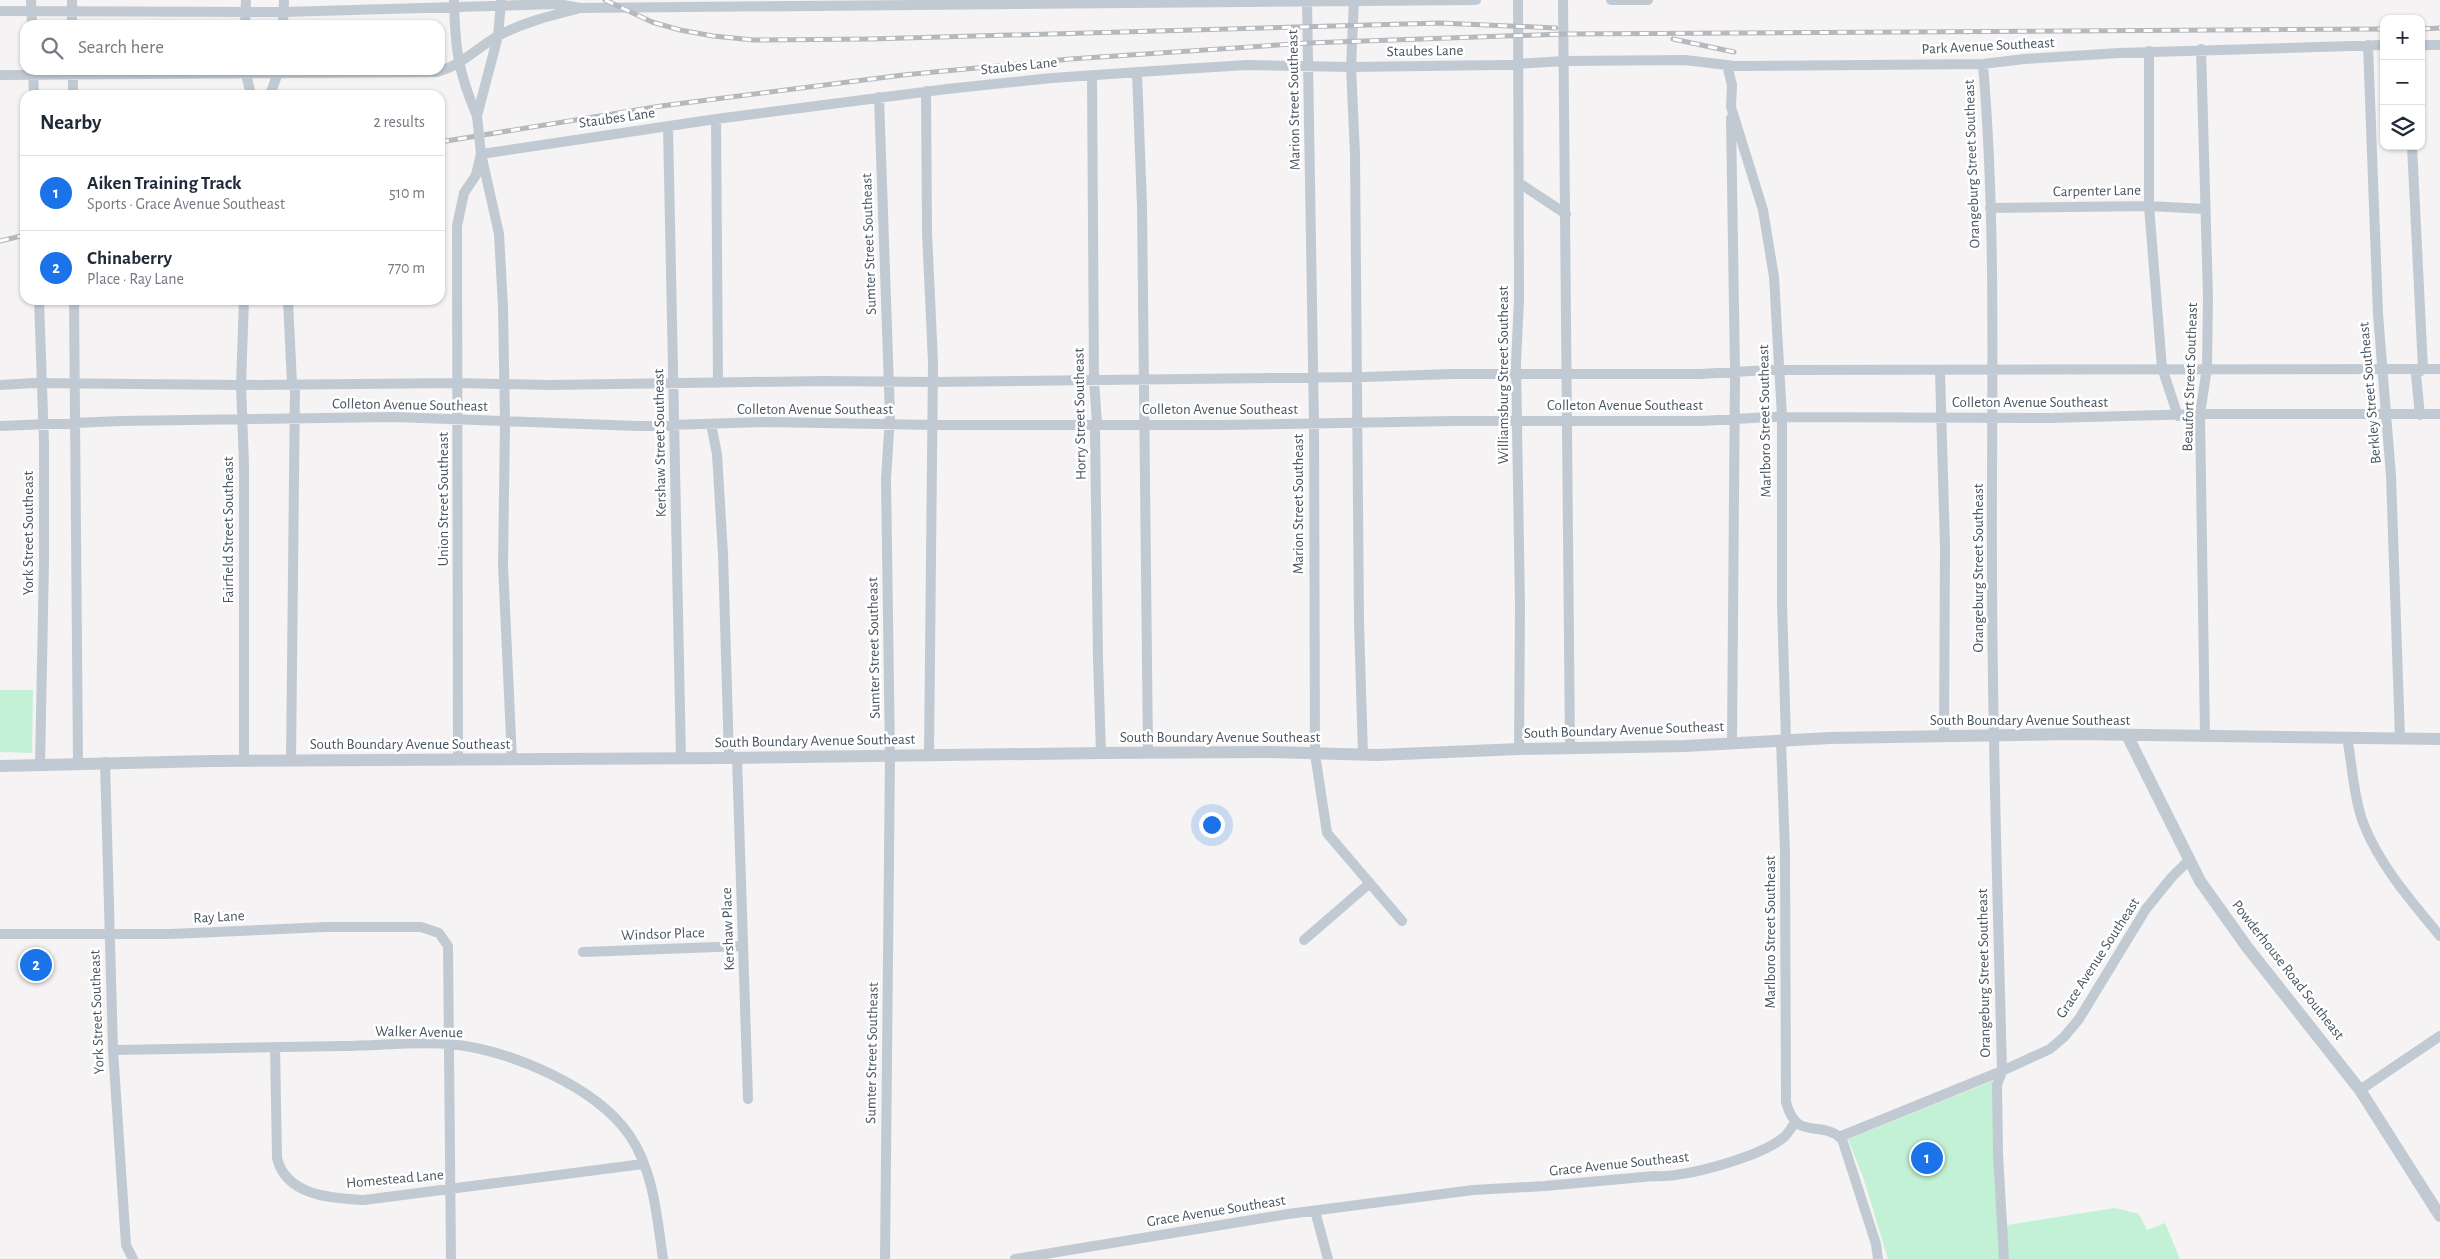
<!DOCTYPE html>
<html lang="en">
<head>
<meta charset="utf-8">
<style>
	body { margin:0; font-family:"Alegreya Sans",sans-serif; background:#f2f2f3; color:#1f2937 }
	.controls { position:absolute; right:15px; top:15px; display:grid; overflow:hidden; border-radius:10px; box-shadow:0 1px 4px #0004 }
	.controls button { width:45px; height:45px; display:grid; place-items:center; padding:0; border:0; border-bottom:1px solid #e0e1e3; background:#fff; color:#1f2937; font:25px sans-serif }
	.you { position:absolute; left:1211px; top:824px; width:18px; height:18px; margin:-12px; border:4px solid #fff; border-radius:50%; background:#1a73e8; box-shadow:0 0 0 8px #1a73e833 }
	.badge { display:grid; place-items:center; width:32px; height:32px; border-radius:50%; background:#1a73e8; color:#fff; font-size:16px; font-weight:700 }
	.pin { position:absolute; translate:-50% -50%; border:2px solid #fff; box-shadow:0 1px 5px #0006 }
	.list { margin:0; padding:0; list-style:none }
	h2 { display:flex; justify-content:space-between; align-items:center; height:65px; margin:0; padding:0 20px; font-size:21px }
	h2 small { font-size:16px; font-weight:400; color:#747a83 }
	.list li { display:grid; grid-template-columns:32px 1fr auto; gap:15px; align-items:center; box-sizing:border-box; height:75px; padding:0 20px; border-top:1px solid #e0e1e3 }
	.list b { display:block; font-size:19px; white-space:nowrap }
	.list p { margin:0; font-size:16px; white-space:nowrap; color:#747a83 }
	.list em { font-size:16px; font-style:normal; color:#747a83 }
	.icon { flex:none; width:28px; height:28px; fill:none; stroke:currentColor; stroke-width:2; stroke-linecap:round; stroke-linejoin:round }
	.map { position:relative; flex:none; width:2440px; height:1259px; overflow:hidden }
	.search { position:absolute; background:#fff; box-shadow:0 1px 4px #0004; left:20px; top:20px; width:425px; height:55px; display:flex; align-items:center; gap:12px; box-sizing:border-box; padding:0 18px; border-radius:15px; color:#747a83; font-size:19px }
	.panel { position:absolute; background:#fff; box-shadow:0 1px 4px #0004; left:20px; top:90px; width:425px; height:215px; border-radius:15px }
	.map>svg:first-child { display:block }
	.green { fill:#c3f1d5 }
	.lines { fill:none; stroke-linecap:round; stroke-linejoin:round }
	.minor { stroke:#c1cad2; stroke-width:10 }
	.tertiary { stroke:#c1cad2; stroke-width:12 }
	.rail-casing { stroke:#b5b8bd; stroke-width:5 }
	.rail { stroke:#fff; stroke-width:3; stroke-dasharray:9; stroke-linecap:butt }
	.minor-bridge { stroke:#c1cad2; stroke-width:10 }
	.labels { text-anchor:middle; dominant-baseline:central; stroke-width:5; stroke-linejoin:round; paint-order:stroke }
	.street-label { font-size:15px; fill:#4a5661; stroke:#fff }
</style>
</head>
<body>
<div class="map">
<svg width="2440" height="1259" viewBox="0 0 2440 1259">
	<rect width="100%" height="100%" fill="#f5f3f3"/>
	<!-- green -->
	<path class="green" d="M0 690H33L32 753 0 752Z
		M1995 1080 2001 1226 2115 1208 2139 1214 2147 1230 2165 1223 2180 1259H1888L1863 1177 1848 1139Z"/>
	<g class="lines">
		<!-- minor -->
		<path class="minor" d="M31 0 32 25
			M72 0V25
			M454 0C455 48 458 72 477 116
			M1307 0 1314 424 1315 754 1327 833 1402 921
			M1354 0 1351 67 1355 154 1359 622 1363 755
			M1518 0 1519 300 1516 363 1520 607 1519 749
			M1563 0 1570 748
			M1611 0H1648
			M0 11 283 12 558 4 580 8 1476 0
			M245 25 246 0
			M283 25 284 0
			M2368 45 2378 314 2391 476 2400 738
			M2421 45H2440
			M2201 49 2208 297 2207 368 2200 414 2205 737
			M2149 51V206L2162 368 2178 416
			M1983 64C1997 231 1991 398 1992 565 1992 734 1998 903 2002 1071L1997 1085 1998 1154 2004 1259
			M1727 65 1732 85 1731 107 1763 210 1774 277 1782 417V603L1786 740
			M33 70 34 95
			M73 70V95
			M245 70 251 95
			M1137 72 1142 206 1148 753
			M0 75 436 72C459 67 476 49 496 37 521 23 549 16 577 9
			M1092 75 1094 379 1097 424 1095 428 1098 659 1101 753
			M926 91 927 232 933 362 929 755
			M270 95 279 70
			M879 97 890 416 886 479 890 756 885 1259
			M477 116 498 36 501 2
			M1731 118 1735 372 1732 743
			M716 119 718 383
			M668 126 681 759
			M2412 146 2423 369 2416 375 2420 415
			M481 154 716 119 947 89 1052 78 1183 69 1247 65 1351 67 1498 65 1564 61 1685 60 1735 66 1983 64 2024 59 2119 53 2384 45
			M482 158 499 234 503 307 505 422 503 565 512 760
			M1519 183 1566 214
			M1990 208 2149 206 2205 209
			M39 300 44 443V562L40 766
			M74 300 78 763
			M288 300 292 384
			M1940 371 1945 547 1944 736
			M0 385 34 383 241 385 457 383 549 385 824 381 933 382 1365 377 1451 374H1700L1769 370 2440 369
			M711 424 717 454 723 554 729 758
			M0 426 121 421 394 417 638 426 767 422 934 425H1223L1452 421H1701L1769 417 2050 418 2200 414H2440
			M2347 737C2352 764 2354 800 2364 825 2381 867 2411 901 2440 936
			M1781 741 1785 851 1786 1102C1797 1143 1819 1118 1842 1139L1876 1244 1878 1259
			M737 758 748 1099
			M458 760 457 226 464 193 476 175 481 154
			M244 761V465L241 385 244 300
			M291 761 295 384
			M105 762 113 1050 126 1245 133 1259
			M0 934H170L326 927H421L439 933 448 946 451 1259
			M1304 940 1370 883
			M583 952 743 946
			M275 1047 277 1158C286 1196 331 1198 364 1200L643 1164
			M113 1050C190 1049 267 1047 343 1046 378 1046 415 1041 449 1044 508 1049 596 1086 630 1136 654 1172 657 1218 663 1259
			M2360 1090 2440 1036
			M1839 1137 2002 1071 2050 1049 2064 1037 2079 1019 2146 909 2171 878 2188 861
			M1315 1211 1328 1259
			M1015 1259 1288 1214 1473 1190 1545 1186 1654 1176C1685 1178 1759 1157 1783 1138 1788 1134 1792 1127 1795 1122"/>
		<!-- tertiary -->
		<path class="tertiary" d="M2127 735 2200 881 2247 947 2360 1090 2440 1216
			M0 766 210 761 729 758 1101 753 1268 752 1377 755 1519 749 1685 746 1830 738 2073 734 2440 739"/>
		<!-- rail casing -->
		<g class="rail-casing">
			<path id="rail" d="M605 0 652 22 680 30 713 36 754 40 870 39 1440 23 1556 28
				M2421 29 2440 28
				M1673 39 1734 52
				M440 142 661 106 903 75 1070 59 1308 43 1564 34 2384 29
				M0 241 25 235"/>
		</g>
		<!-- rail -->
		<use href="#rail" class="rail"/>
		<!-- minor-bridge -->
		<path class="minor-bridge" d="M477 116 481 154"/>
	</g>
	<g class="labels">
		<!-- street labels -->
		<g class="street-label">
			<text transform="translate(1988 46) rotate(-3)">Park Avenue Southeast</text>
			<text transform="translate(1425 51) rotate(-1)">Staubes Lane</text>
			<text transform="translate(1019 66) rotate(-6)">Staubes Lane</text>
			<text transform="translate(1294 100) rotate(-91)">Marion Street Southeast</text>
			<text transform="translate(617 118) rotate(-8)">Staubes Lane</text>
			<text transform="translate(1972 164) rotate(-92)">Orangeburg Street Southeast</text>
			<text transform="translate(2097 191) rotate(-1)">Carpenter Lane</text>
			<text transform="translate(869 244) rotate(-92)">Sumter Street Southeast</text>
			<text transform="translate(1503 375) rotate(-90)">Williamsburg Street Southeast</text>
			<text transform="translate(2190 377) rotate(-88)">Beaufort Street Southeast</text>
			<text transform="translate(2370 393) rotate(-95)">Berkley Street Southeast</text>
			<text x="2030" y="402">Colleton Avenue Southeast</text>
			<text transform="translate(410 405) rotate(1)">Colleton Avenue Southeast</text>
			<text x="1625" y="405">Colleton Avenue Southeast</text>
			<text x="815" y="409">Colleton Avenue Southeast</text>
			<text x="1220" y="409">Colleton Avenue Southeast</text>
			<text transform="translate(1080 414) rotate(-91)">Horry Street Southeast</text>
			<text transform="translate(1765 421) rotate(-91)">Marlboro Street Southeast</text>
			<text transform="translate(660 443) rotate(-91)">Kershaw Street Southeast</text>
			<text transform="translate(443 499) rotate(-90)">Union Street Southeast</text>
			<text transform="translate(1298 504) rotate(-90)">Marion Street Southeast</text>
			<text transform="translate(228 530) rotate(-90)">Fairfield Street Southeast</text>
			<text transform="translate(28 533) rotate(-90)">York Street Southeast</text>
			<text transform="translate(1978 568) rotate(-90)">Orangeburg Street Southeast</text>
			<text transform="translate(874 648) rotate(-91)">Sumter Street Southeast</text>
			<text x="2030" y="720">South Boundary Avenue Southeast</text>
			<text transform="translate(1624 730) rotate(-2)">South Boundary Avenue Southeast</text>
			<text x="1220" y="737">South Boundary Avenue Southeast</text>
			<text transform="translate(815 741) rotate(-1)">South Boundary Avenue Southeast</text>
			<text x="410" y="744">South Boundary Avenue Southeast</text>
			<text transform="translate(219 917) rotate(-3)">Ray Lane</text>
			<text transform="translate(728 929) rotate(-92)">Kershaw Place</text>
			<text transform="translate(1770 932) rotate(-90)">Marlboro Street Southeast</text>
			<text transform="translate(663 934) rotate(-2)">Windsor Place</text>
			<text transform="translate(2098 958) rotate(-57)">Grace Avenue Southeast</text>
			<text transform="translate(2288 970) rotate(52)">Powderhouse Road Southeast</text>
			<text transform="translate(1984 973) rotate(-91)">Orangeburg Street Southeast</text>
			<text transform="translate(97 1012) rotate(-92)">York Street Southeast</text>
			<text transform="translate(419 1032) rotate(1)">Walker Avenue</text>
			<text transform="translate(872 1053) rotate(-89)">Sumter Street Southeast</text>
			<text transform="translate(1619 1164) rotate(-6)">Grace Avenue Southeast</text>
			<text transform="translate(395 1179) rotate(-5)">Homestead Lane</text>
			<text transform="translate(1216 1211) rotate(-9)">Grace Avenue Southeast</text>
		</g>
	</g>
</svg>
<div class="controls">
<button>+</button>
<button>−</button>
<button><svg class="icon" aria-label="layers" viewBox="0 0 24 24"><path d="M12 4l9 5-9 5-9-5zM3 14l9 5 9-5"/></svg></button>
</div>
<div class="you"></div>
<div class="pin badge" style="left:1927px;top:1158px">1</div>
<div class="pin badge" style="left:36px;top:965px">2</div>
<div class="search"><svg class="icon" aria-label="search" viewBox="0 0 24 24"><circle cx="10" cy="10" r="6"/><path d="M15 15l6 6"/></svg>Search here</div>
<section class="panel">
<h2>Nearby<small>2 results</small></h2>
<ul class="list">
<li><span class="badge">1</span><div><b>Aiken Training Track</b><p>Sports · Grace Avenue Southeast</p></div><em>510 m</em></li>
<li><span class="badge">2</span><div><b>Chinaberry</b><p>Place · Ray Lane</p></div><em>770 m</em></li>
</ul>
</section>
</div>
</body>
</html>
